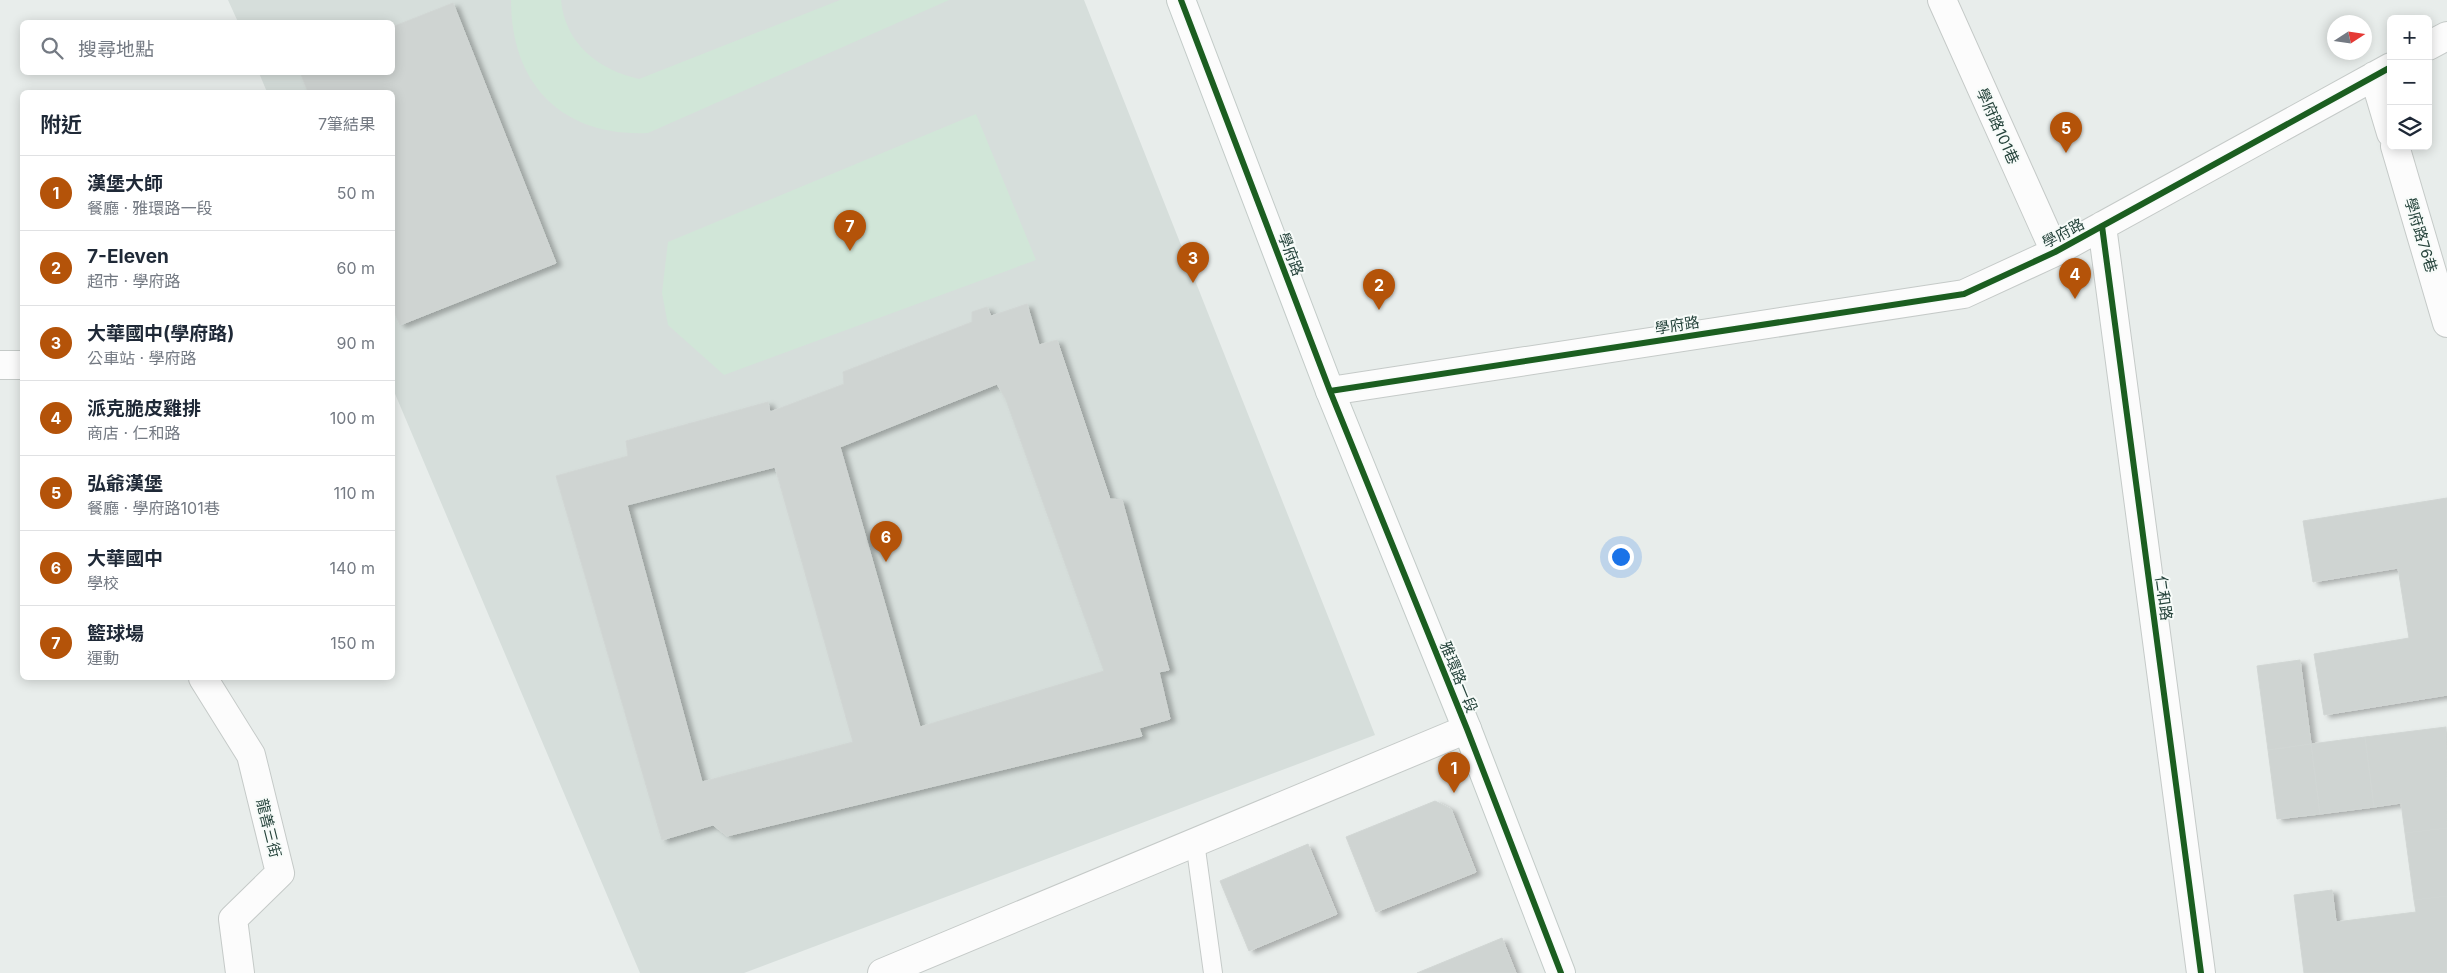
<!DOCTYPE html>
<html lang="zh-TW">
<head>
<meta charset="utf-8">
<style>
	body { margin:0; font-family:Inter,"Noto Sans TC",sans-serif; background:#f6f6f7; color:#1f2937 }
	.controls { position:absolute; right:15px; top:15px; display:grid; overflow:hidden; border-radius:8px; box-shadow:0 2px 12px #0003 }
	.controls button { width:45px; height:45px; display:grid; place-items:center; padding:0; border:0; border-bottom:1px solid #e0e1e3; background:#fff; color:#1f2937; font:25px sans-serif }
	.compass { position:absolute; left:2327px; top:15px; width:45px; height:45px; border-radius:50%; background:#fff; box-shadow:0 2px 12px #0003; rotate:78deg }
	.you { position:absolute; left:1620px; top:556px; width:18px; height:18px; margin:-12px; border:4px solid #fff; border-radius:50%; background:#1a73e8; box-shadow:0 0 0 8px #1a73e833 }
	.badge { display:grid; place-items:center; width:32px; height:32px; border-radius:50%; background:#b45309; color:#fff; font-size:16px; font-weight:700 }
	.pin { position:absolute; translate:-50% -41px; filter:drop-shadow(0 1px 2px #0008) }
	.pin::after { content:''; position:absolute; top:26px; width:18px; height:15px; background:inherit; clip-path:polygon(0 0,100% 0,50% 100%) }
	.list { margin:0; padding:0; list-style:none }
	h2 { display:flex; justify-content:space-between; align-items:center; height:65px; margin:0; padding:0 20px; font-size:21px }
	h2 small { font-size:16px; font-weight:400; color:#747a83 }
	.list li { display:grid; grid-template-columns:32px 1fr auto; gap:15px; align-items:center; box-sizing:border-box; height:75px; padding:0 20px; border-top:1px solid #e0e1e3 }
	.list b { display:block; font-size:19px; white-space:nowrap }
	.list p { margin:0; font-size:16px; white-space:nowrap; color:#747a83 }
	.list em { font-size:16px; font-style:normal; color:#747a83 }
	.icon { flex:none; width:28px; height:28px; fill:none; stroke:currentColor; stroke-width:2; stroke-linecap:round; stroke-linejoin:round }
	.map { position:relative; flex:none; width:2447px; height:973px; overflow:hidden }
	.search { position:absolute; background:#fff; box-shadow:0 2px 12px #0003; left:20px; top:20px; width:375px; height:55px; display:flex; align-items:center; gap:12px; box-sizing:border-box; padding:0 18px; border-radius:8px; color:#747a83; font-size:19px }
	.panel { position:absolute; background:#fff; box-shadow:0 2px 12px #0003; left:20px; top:90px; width:375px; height:590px; border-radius:8px }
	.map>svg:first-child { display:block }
	.built { fill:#d6dedb }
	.green { fill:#d1e6d8 }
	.building { fill:#cfd4d2; stroke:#d1d6d4; fill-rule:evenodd; filter:url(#shadow) }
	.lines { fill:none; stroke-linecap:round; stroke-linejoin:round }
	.lane-casing { stroke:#c5cac8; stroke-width:20 }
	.street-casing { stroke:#c5cac8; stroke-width:30 }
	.secondary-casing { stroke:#c3cbc8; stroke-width:30 }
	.lane { stroke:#fcfcfc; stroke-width:18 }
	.street { stroke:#fcfcfc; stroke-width:28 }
	.secondary { stroke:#fcfcfc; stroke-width:28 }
	.cycleway-casing { stroke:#f7fbf9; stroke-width:9 }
	.cycleway { stroke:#1b5e20; stroke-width:6 }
	.labels { text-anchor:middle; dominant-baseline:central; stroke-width:4; stroke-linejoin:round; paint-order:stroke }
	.street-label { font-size:15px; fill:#24423a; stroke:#f7fbf9 }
</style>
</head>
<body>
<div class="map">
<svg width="2447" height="973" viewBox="0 0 2447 973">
	<defs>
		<filter id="shadow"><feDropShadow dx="5.5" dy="3" stdDeviation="2.5" flood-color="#0004"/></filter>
	</defs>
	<rect width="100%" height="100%" fill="#e8edeb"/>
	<!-- built -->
	<path class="built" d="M228 0H1084L1375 735 744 973H640L393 389 392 92H267L259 73 392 72V22H238Z"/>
	<!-- green -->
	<path class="green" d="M511 0H561C565 44 599 70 639 79L840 0H949L648 133C563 137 511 85 511 0Z
		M976 114 1036 260 724 375 668 325 662 293 668 242Z"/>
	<!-- building -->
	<path class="building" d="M453 3 556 263 400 325 392 307V92H308L300 72H392V27Z
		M1027 304 1039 345 1057 340 1110 499 1122 500 1169 670 1159 672 1170 719 1139 728 1142 736 727 836 713 825 662 840 556 476 628 456 626 441 768 402 770 412 844 384 843 372 972 322V312L987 307 991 316ZM997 384 1006 400 1104 671 920 727 840 447ZM775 467 853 742 702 782 627 505Z
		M2447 498V695L2324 715 2314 654 2409 638 2398 568 2313 582 2303 521Z
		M2300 660 2311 744 2268 750 2257 666Z
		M2446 727 2447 828 2405 833 2401 803 2374 807 2365 737Z
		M2365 737 2374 807 2320 814 2311 744Z
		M2311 744 2320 814 2277 819 2268 750Z
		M1435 801 1451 809 1476 872 1376 912 1346 837Z
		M2447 828V896L2414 900 2405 833Z
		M1308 844 1337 914 1249 951 1220 881Z
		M2332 890 2336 922 2416 912 2414 900 2447 896V973H2304L2294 895Z
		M1502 938 1516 973H1417Z"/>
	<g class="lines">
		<!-- lane casing -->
		<g class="lane-casing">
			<path id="lane" d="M1195 842 1213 973"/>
		</g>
		<!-- street casing -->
		<g class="street-casing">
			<path id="street" d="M1942 0 2055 252
				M2428 46 2447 36
				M2374 76 2391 133
				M2395 146 2447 323
				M2102 226 2201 973
				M0 365H22
				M1330 391 1964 294 2055 252 2391 67
				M203 678 251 755 280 873 233 919 240 973
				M882 973 1467 729"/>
		</g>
		<!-- secondary casing -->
		<g class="secondary-casing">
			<path id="secondary" d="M1181 0 1330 391 1467 729 1561 973"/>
		</g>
		<!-- lane -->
		<use href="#lane" class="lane"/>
		<!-- street -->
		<use href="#street" class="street"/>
		<!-- secondary -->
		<use href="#secondary" class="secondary"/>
		<!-- cycleway casing -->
		<g class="cycleway-casing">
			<path id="cycleway" d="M1181 0 1330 391 1467 729 1561 973
				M2102 226 2201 973
				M1330 391 1964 294 2055 252 2391 67"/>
		</g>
		<!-- cycleway -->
		<use href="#cycleway" class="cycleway"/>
	</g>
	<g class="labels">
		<!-- street labels -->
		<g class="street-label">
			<text transform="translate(1998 126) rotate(66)">學府路101巷</text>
			<text transform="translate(2063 233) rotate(-28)">學府路</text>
			<text transform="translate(2421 235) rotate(73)">學府路76巷</text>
			<text transform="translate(1291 254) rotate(69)">學府路</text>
			<text transform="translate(1677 325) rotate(-9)">學府路</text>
			<text transform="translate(2164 598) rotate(82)">仁和路</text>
			<text transform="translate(1459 677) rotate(68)">雅環路一段</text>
			<text transform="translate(269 828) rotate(76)">龍善三街</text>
		</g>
	</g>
</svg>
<div class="controls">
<button>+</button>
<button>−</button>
<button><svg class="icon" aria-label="layers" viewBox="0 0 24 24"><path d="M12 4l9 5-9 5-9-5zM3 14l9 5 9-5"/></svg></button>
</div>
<svg class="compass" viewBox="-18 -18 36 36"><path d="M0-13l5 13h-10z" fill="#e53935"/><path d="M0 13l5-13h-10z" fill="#747a83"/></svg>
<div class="you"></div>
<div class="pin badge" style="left:1454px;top:793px">1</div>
<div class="pin badge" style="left:1379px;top:310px">2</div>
<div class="pin badge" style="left:1193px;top:283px">3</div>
<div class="pin badge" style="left:2075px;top:299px">4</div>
<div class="pin badge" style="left:2066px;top:153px">5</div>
<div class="pin badge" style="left:886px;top:562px">6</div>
<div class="pin badge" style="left:850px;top:251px">7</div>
<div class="search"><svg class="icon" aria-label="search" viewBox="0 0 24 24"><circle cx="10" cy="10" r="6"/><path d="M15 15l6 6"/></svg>搜尋地點</div>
<section class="panel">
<h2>附近<small>7筆結果</small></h2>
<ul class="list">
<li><span class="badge">1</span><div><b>漢堡大師</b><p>餐廳 · 雅環路一段</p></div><em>50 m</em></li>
<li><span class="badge">2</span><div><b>7-Eleven</b><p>超市 · 學府路</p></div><em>60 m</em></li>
<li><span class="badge">3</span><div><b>大華國中(學府路)</b><p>公車站 · 學府路</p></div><em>90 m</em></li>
<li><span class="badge">4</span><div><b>派克脆皮雞排</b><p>商店 · 仁和路</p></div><em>100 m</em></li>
<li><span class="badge">5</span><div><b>弘爺漢堡</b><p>餐廳 · 學府路101巷</p></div><em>110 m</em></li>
<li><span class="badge">6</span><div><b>大華國中</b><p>學校</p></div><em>140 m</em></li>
<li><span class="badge">7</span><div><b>籃球場</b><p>運動</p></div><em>150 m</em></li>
</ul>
</section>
</div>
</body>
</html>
